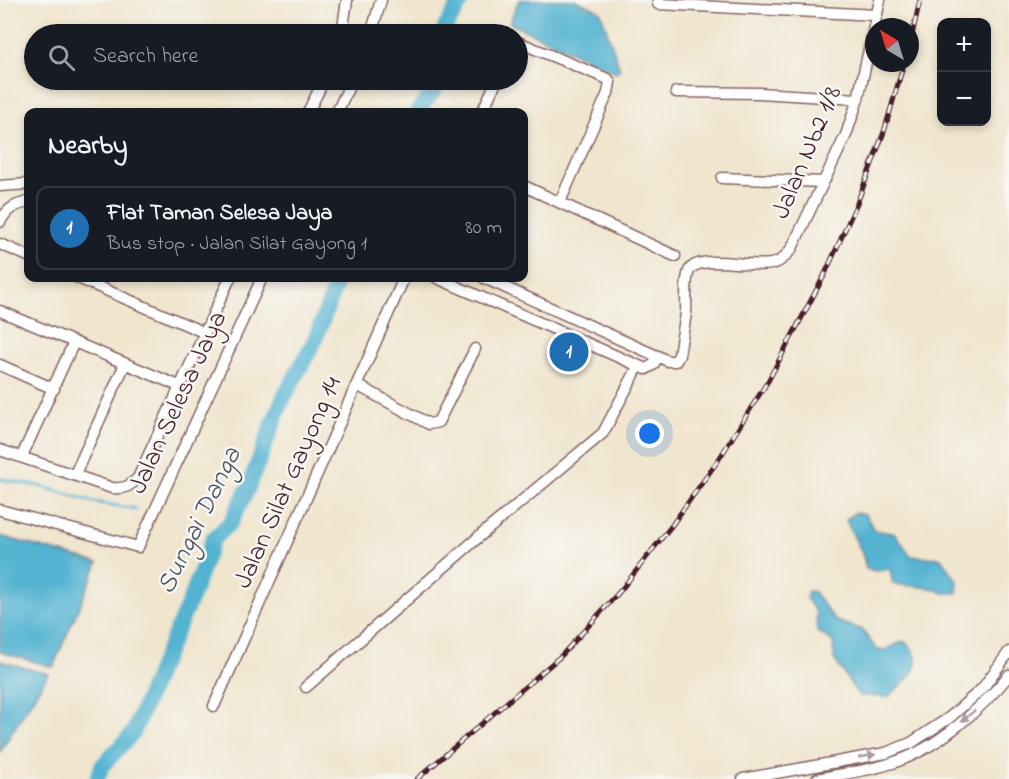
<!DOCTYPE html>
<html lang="en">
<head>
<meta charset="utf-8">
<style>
	body { margin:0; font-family:"Indie Flower",sans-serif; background:#242831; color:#f1f3f6 }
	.controls { position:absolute; right:18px; top:18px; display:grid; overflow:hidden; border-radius:12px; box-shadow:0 3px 9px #0003 }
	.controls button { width:54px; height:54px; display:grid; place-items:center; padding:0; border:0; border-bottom:2px solid #363941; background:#171b24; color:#f1f3f6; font:30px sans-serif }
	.compass { position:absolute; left:865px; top:18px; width:54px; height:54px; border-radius:50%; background:#171b24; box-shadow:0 3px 9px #0003; rotate:322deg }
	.you { position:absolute; left:650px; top:434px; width:21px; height:21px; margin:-15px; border:4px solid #fff; border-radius:50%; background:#1a73e8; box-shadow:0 0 0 9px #1a73e833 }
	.badge { display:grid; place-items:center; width:39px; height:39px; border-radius:50%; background:#1f6fb2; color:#fff; font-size:20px; font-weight:700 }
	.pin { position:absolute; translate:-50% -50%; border:3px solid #fff; box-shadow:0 2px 6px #0006 }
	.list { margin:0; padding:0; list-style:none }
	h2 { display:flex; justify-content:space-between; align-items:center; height:78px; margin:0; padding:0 24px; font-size:26px }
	h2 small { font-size:20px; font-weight:400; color:#9ea1a6 }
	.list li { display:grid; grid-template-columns:39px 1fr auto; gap:18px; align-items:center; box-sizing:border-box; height:84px; margin:0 12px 12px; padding:0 12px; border:2px solid #363941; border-radius:12px }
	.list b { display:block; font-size:22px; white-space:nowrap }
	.list p { margin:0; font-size:20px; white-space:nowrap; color:#9ea1a6 }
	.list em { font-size:20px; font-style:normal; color:#9ea1a6 }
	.icon { flex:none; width:33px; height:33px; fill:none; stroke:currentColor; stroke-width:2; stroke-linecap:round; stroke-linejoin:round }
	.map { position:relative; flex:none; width:1009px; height:779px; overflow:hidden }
	.search { position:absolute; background:#171b24; box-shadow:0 3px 9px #0003; left:24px; top:24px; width:504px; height:66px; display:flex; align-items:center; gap:15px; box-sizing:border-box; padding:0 21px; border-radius:33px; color:#9ea1a6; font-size:22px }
	.panel { position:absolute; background:#171b24; box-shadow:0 3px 9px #0003; left:24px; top:108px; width:504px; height:174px; border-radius:12px }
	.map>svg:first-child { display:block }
	.water { fill:#53b3d1; stroke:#4e697e; stroke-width:1.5 }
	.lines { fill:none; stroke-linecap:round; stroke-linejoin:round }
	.stream { stroke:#53b3d1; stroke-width:3 }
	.river { stroke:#53b3d1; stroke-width:16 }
	.minor-casing { stroke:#846464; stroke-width:13 }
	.minor { stroke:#fff; stroke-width:10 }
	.rail-casing { stroke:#4a1f2b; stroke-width:5 }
	.rail { stroke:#f6f6f2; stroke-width:3; stroke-dasharray:9; stroke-linecap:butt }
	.oneway { fill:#ae9aa0 }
	.labels { text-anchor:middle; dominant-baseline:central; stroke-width:5; stroke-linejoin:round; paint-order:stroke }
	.street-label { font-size:26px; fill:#4a1f2b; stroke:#f6f6f2 }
	.water-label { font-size:27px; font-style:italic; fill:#4d5365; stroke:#f6f6f2 }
</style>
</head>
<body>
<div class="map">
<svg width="1009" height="779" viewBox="0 0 1009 779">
	<rect width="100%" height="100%" fill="#f6f6f2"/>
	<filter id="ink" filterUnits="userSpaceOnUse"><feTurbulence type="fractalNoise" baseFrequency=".0167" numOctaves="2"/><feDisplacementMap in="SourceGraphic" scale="12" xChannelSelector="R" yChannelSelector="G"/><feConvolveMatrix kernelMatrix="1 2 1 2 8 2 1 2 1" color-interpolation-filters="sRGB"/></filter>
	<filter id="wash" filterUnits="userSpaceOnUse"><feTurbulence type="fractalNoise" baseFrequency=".008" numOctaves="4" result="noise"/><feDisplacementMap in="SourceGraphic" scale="24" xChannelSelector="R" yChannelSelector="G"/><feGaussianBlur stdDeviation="1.35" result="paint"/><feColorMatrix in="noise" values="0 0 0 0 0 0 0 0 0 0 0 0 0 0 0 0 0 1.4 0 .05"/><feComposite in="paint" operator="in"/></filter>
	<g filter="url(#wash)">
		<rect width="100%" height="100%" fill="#f0e5cd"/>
		<!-- water -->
		<path class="water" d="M519 0H575L599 10 601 13 620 69 616 72 511 24 510 21Z
			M854 513 865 514 874 530 895 534 911 556 941 558 948 569 958 581 957 593H944L931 588 893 584 890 569 877 571 866 569C864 551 853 537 846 520Z
			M0 536 98 563 53 667 0 652Z
			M808 591 814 592 836 621 862 630 877 650H885L904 641C932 663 906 681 888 697L859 696 834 659 833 642 817 631 816 612 806 598Z
			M0 661 48 674 0 752Z"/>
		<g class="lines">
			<!-- stream -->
			<path class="stream" d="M0 479 39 486 94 502 136 509"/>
			<!-- river -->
			<path class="river" d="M443 34 446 26 462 0
				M417 112 436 88 437 80
				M97 779 102 766 133 733 158 672 192 596 213 539 231 522 248 488 282 401 315 340 338 278"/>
		</g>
	</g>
	<g filter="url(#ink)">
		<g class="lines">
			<!-- minor casing -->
			<g class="minor-casing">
				<path id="minor" d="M658 0V4L877 15
					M342 34 347 0
					M371 34 381 0
					M518 42 608 79 610 82 608 93 560 202
					M676 92 759 93 858 99
					M308 112 324 80
					M337 112 352 80
					M482 112 497 80
					M722 178 823 182
					M0 186 28 184
					M524 186 675 256
					M0 222C7 209 14 205 28 202
					M0 244 28 256
					M78 278 203 332
					M437 278 646 369 653 365 658 356
					M484 278 668 361H676L679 355C681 341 684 327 686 313 687 300 684 284 689 271 698 252 756 270 775 263 782 261 787 255 792 248L846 135 858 99 880 0
					M0 311 179 386
					M0 365 54 389
					M357 385 429 424 438 422 475 349
					M0 450 112 488C124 489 129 487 138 478L230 278
					M22 456 74 342
					M75 474 125 364
					M0 510 138 547 262 278
					M306 687 481 535 603 433 638 367
					M214 706 404 278
					M743 779 886 753 911 743 949 718 982 689 1009 652
					M817 779C843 773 872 771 898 761 938 747 982 708 1009 675"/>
			</g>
			<!-- minor -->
			<use href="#minor" class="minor"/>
			<!-- rail casing -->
			<g class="rail-casing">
				<path id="rail" d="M910 44 920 0
					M417 779 562 655 621 590 672 525 719 459 768 381 825 274 857 203 884 132 904 63"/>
			</g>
			<!-- rail -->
			<use href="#rail" class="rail"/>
		</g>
		<!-- one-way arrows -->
		<defs><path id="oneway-solid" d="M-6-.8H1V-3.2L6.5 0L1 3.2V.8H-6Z" transform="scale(1.5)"/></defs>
		<g class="oneway">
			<use href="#oneway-solid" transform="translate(968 716) rotate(141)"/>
			<use href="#oneway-solid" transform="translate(867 756) rotate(-10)"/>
		</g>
	</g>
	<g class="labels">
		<!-- street labels -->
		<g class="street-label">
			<text transform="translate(808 153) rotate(-67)">Jalan Nb2 1/8</text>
			<text transform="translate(179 403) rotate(-65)">Jalan Selesa Jaya</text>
			<text transform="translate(289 483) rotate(-66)">Jalan Silat Gayong 14</text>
		</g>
		<!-- water labels -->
		<g class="water-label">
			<text transform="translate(200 521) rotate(-64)">Sungai Danga</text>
		</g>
	</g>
</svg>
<div class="controls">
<button>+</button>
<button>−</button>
</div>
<svg class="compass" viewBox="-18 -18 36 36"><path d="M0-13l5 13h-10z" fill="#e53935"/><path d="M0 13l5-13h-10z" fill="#9ea1a6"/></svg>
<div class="you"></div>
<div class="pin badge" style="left:569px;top:352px">1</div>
<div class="search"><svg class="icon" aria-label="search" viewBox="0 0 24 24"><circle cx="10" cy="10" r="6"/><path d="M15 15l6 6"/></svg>Search here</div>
<section class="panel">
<h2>Nearby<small></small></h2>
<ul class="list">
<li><span class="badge">1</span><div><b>Flat Taman Selesa Jaya</b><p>Bus stop · Jalan Silat Gayong 1</p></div><em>80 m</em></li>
</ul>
</section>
</div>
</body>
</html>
